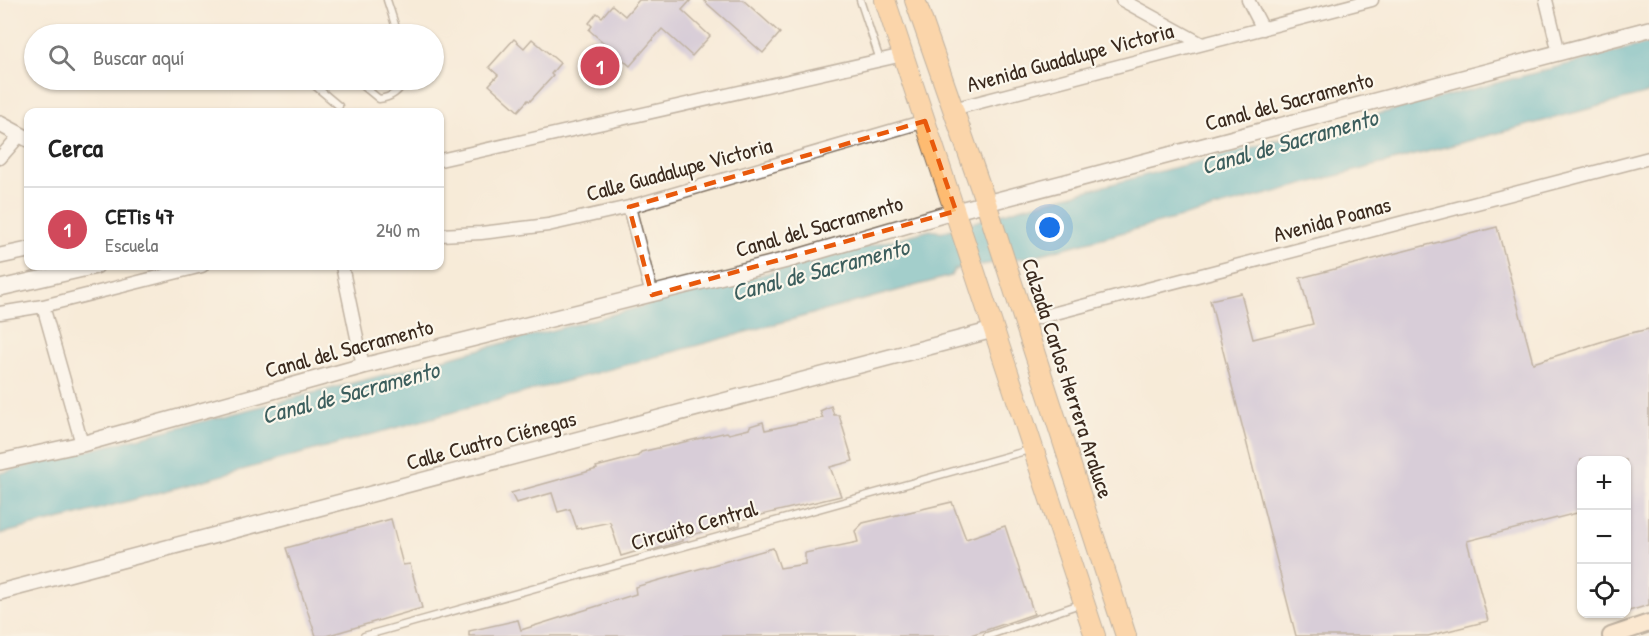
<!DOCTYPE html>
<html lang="es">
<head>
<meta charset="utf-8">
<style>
	body { margin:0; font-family:"Patrick Hand",sans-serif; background:#f6f6f6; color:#222 }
	.controls { position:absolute; right:18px; bottom:18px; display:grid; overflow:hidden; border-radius:12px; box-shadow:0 2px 4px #0004 }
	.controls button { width:54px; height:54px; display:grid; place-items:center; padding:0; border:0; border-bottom:2px solid #e0e0e0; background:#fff; color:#222; font:30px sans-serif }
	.you { position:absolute; left:1050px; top:228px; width:21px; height:21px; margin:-15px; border:4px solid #fff; border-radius:50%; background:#1a73e8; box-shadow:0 0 0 9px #1a73e833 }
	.badge { display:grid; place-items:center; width:39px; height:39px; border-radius:50%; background:#d1495b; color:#fff; font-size:20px; font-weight:700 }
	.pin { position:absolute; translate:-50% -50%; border:3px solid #fff; box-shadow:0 2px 6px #0006 }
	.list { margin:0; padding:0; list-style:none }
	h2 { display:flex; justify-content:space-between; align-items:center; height:78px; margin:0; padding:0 24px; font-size:26px }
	h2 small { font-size:20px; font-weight:400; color:#767676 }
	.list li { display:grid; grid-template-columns:39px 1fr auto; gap:18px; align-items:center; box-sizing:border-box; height:84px; padding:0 24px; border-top:2px solid #e0e0e0 }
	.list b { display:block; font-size:22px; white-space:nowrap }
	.list p { margin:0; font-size:20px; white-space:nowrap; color:#767676 }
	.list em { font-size:20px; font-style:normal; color:#767676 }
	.icon { flex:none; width:33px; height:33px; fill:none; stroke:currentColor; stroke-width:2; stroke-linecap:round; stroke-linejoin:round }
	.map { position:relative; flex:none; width:1649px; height:636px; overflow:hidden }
	.search { position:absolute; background:#fff; box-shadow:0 2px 4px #0004; left:24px; top:24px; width:420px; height:66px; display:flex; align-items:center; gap:15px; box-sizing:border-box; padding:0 21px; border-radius:33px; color:#767676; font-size:22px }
	.panel { position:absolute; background:#fff; box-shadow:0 2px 4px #0004; left:24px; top:108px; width:420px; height:162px; border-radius:12px }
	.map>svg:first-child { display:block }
	.water { fill:#3dabbb; stroke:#3c6a6c; stroke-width:1.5 }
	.building { fill:#b1a9d7 }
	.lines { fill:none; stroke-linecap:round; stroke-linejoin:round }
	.service-casing { stroke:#7d6e5f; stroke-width:9 }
	.minor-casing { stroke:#7d6e5f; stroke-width:15 }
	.tertiary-casing { stroke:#7d6e5f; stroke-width:18 }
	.secondary-casing { stroke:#7d6e5f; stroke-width:20 }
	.primary-casing { stroke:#7d6e5f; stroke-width:22 }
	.service { stroke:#fff; stroke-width:6 }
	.minor { stroke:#fff; stroke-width:12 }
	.tertiary { stroke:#fff; stroke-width:15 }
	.secondary { stroke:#ffe4c6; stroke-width:16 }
	.primary { stroke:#febb71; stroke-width:20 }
	.marked { fill:none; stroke:#e8590c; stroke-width:4.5; stroke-dasharray:12 8; stroke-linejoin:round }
	.labels { text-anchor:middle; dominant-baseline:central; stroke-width:4.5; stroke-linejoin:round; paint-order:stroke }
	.street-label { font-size:22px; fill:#3b2a1e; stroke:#fbf7ec }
	.water-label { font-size:24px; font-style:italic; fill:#3c5e5d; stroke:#fbf7ec }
</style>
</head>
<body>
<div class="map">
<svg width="1649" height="636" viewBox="0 0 1649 636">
	<rect width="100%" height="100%" fill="#fbf7ec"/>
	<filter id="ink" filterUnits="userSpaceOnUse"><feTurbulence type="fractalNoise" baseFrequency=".0167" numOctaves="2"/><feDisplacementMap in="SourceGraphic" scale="12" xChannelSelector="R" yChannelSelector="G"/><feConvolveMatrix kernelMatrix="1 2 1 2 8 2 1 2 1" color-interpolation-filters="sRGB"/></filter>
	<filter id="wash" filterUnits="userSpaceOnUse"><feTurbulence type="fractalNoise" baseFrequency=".008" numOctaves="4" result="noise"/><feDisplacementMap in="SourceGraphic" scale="24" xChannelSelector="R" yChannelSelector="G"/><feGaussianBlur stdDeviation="1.35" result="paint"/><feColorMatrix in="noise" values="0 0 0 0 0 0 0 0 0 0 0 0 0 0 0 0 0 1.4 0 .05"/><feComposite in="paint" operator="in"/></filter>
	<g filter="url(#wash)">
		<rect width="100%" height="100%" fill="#f7ebd8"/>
		<!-- water -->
		<path class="water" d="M1649 43V93L1038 255 954 270 951 276 70 517 0 534V473L372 378 930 230 942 232 1020 208Z"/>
		<g id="blocks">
			<!-- building -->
			<path class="building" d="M639 0H691L682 10 710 36 692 56 662 29 630 66 589 30 592 26 589 23 597 13 602 17 612 5 625 16Z
				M703 0H743L780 33 763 53Z
				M514 39 524 48 532 39 560 63 551 74 553 76 530 101 528 100 518 111 489 85 498 75 489 67Z
				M1497 227 1533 363 1626 334 1649 329V605L1626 612V460H1581V512L1467 541 1488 621 1428 636H1296L1210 300 1241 293 1253 339 1313 324 1300 278Z
				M831 406 834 415H839L853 461 830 467 841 496 740 520V525L730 528 728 524 682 538V541L656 549 649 551 648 548 621 556 610 522 577 529 570 509 558 512 552 493 516 503 511 493 597 469 596 467 638 456 641 452 727 432 729 434 749 429 750 426 763 422 765 430 823 418 820 411Z
				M952 502 966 539 1005 526 1034 614 968 636H469V631L518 620 521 630 636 594 635 587 773 548 780 568 805 564V553L858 542 855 531 863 523Z
				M391 519 403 565 410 564 422 608 326 636H316L286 548Z"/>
		</g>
	</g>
	<g filter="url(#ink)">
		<use href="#blocks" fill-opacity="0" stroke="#7d6e5f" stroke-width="1.5"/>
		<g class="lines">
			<!-- service casing -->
			<g class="service-casing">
				<path id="service" d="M387 0 398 34
					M860 0 880 60
					M308 80 339 106
					M356 80 379 99C390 98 401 91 404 80
					M364 636 1029 450
					M987 636 1080 604"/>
			</g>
			<!-- minor casing -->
			<g class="minor-casing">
				<path id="minor" d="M1122 0 1202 44
					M1248 0 1263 29
					M1546 0 1559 53
					M953 109 1372 0
					M0 158 20 135
					M440 160 903 55
					M629 207 652 295
					M440 235 481 233 548 225 629 207 925 121
					M342 266 363 366
					M43 306 82 444
					M0 313 43 306 202 266
					M1025 321 1649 158"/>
			</g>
			<!-- tertiary casing -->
			<g class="tertiary-casing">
				<path id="tertiary" d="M0 124 28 139
					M0 256 28 250
					M0 288 96 266
					M0 462 82 444 363 366 791 259 956 211 1649 29
					M0 592 993 330"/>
			</g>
			<!-- secondary casing -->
			<g class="secondary-casing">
				<path id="secondary" d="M1611 636 1649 623"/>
			</g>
			<!-- primary casing -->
			<g class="primary-casing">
				<path id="primary" d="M885 0 1095 636
					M915 0 988 209 1126 636"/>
			</g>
			<!-- service -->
			<use href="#service" class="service"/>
			<!-- minor -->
			<use href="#minor" class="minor"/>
			<!-- tertiary -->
			<use href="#tertiary" class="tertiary"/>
			<!-- secondary -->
			<use href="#secondary" class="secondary"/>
			<!-- primary -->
			<use href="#primary" class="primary"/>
		</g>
	</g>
	<!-- marked area -->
	<path d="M0 0H1649V636H0ZM925 121 956 211 652 295 629 207Z" fill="#f7ebd8" fill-opacity=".55" fill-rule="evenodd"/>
	<path class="marked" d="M925 121 956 211 652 295 629 207Z"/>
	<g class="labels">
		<!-- street labels -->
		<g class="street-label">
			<text transform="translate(1070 57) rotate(-15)">Avenida Guadalupe Victoria</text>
			<text transform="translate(1289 101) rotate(-15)">Canal del Sacramento</text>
			<text transform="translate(679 169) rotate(-15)">Calle Guadalupe Victoria</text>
			<text transform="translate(1332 219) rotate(-15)">Avenida Poanas</text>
			<text transform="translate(819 226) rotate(-16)">Canal del Sacramento</text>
			<text transform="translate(349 348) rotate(-15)">Canal del Sacramento</text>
			<text transform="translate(1068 378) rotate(72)">Calzada Carlos Herrera Araluce</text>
			<text transform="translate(491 440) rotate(-15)">Calle Cuatro Ciénegas</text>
			<text transform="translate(694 525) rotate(-16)">Circuito Central</text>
		</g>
		<!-- water labels -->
		<g class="water-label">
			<text transform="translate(1289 141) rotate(-16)">Canal de Sacramento</text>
			<text transform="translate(820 269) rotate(-15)">Canal de Sacramento</text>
			<text transform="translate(350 392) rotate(-15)">Canal de Sacramento</text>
		</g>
	</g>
</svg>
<div class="controls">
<button>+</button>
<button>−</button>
<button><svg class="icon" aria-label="locate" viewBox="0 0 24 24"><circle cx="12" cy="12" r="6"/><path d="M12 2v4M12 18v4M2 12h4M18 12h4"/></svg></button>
</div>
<div class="you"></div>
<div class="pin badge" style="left:600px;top:66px">1</div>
<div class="search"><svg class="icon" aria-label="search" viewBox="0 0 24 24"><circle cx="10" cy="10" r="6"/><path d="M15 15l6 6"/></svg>Buscar aquí</div>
<section class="panel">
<h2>Cerca<small></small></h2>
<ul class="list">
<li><span class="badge">1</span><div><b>CETis 47</b><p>Escuela</p></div><em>240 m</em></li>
</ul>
</section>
</div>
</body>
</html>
